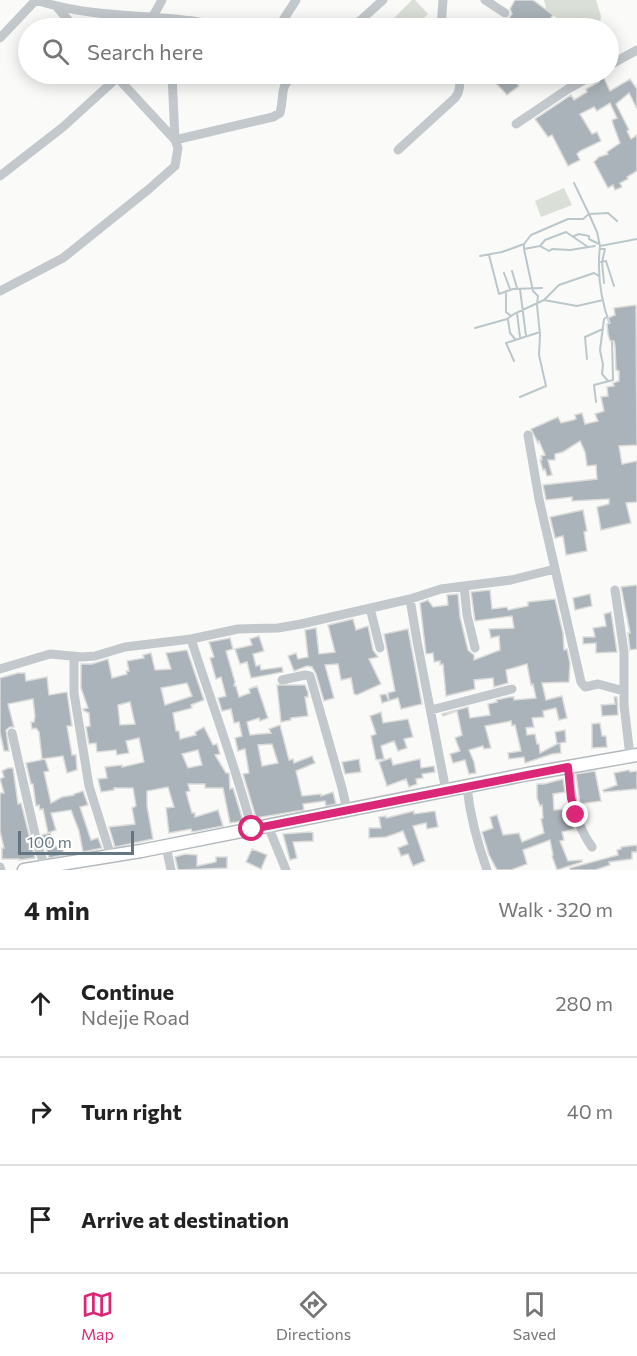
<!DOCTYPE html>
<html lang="en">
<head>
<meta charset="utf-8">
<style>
	body { margin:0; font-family:Commissioner,sans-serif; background:#f6f6f6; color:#222 }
	.scale { position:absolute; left:18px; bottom:15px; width:116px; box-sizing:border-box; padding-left:6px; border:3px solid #657683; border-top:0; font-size:16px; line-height:21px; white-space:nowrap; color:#657683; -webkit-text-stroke:4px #fff; paint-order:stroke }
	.stop { position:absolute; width:18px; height:18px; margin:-14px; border:4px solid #db2777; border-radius:50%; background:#fff }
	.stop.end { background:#db2777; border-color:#fff; box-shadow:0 2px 6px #0008 }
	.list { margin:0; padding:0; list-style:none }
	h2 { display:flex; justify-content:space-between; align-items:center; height:78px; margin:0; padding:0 24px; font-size:26px }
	h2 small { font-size:20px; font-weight:400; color:#767676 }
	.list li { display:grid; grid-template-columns:39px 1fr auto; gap:18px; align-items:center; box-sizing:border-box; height:108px; padding:0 24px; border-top:2px solid #e0e0e0 }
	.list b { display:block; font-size:22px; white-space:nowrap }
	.list p { margin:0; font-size:20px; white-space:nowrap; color:#767676 }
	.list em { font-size:20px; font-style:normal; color:#767676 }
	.icon { flex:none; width:33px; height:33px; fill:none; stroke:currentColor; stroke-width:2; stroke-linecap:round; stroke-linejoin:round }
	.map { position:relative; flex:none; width:637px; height:870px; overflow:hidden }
	.search { position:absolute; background:#fff; box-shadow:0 3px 15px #0003; left:18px; right:18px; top:18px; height:66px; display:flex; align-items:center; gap:15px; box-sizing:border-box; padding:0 21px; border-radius:33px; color:#767676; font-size:22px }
	.sheet { height:402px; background:#fff }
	nav { display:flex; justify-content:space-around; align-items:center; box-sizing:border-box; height:84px; border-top:2px solid #e0e0e0; background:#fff; font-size:16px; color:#767676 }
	nav a { display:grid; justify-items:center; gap:3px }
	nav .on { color:#db2777 }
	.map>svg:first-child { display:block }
	.green { fill:#dadfd7 }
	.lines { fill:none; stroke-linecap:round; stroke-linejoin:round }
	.stream { stroke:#bbc7cb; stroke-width:2 }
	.building { fill:#aab3b9; stroke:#dcdcda; stroke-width:1.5; fill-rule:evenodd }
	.secondary-casing { stroke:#b3babf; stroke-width:15 }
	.street { stroke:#c3c8cc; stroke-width:9 }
	.secondary { stroke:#fff; stroke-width:12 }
	.route { stroke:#db2777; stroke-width:8 }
</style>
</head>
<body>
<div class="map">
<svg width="637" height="870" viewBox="0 0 637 870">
	<rect width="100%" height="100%" fill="#fafaf8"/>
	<!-- green -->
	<path class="green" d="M412 0H415L428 14 413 28H400L392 20Z
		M544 0H596L601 16 599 28H569L546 9Z
		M564 188 572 205 541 217 535 201Z"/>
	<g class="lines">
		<!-- stream -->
		<path class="stream" d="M574 183 589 214 608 213 617 221
			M574 236 579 234 589 236V239L599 244
			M524 244V249L540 246 549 251 552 249 570 250 595 246
			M540 246 545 240 566 232 588 247
			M600 246C597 273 601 301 610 325
			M601 249H605L602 262 604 283
			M489 255 499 294 513 289 542 288
			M480 256 502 252 524 244 531 235 568 219H583L589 214 597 232 600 246 637 239
			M601 262 606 261 614 286
			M512 271 517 288
			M504 273 510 289
			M520 289 526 336
			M506 291V312L511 316
			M544 300 577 306 603 300
			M517 313 520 337
			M607 317 604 319 600 350 603 365 602 374 608 381
			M508 320 510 333 515 339
			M475 328 507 319 514 314 544 300 559 285 594 273 599 276
			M587 359 585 337 603 329
			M514 361 506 343 540 332
			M520 397 546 386 539 355 540 335 537 305 538 296 533 291 524 249
			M596 402 594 385 613 380 612 339"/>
	</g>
	<!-- building -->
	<path class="building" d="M515 0H533L553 15 543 28H524L509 18 512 14 510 9Z
		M497 74H527L516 82 519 86 507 95 492 79Z
		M602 74 610 91 630 79 637 89V109L629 93 616 104 629 130 627 131 631 139 637 135V171L627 177 628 179 620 183 622 187 615 190 613 185 608 188 594 162 599 157 608 154 607 152 620 143 613 124 612 120 617 118 610 103 597 111 594 107 580 114 592 134 597 132 601 141 580 151 577 154 580 160 568 166 552 135 548 137 535 119 571 95 574 100 587 92 586 89 599 82 598 80Z
		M636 305 637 445 619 446 622 464 637 461V502L626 503 631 523 601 530 597 507 609 504V499L572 501V497L546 500 543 485 597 479 596 465 587 466 585 452 580 441 563 452 555 454V460H548L552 475 547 476 545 469 543 470 540 460H542L541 456 545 455 539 441 538 443 531 429 558 417 561 423 573 420 576 419 575 415 582 413 585 424 598 421 595 414 604 411 601 397 608 396 607 387 614 386 613 383 619 381V371L616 370 615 346 614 341H610L608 334 607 324 610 323 608 318 615 315 614 308Z
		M583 510 587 531 584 532 587 551 566 555 563 536 555 538 550 517Z
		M637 585V649L630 650 628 633H630L621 587Z
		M490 590 492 609 507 607 508 610 528 606V602L555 599 563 633 564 650 567 649 570 663 569 682 542 683 546 700 562 696 567 718 559 720 556 708 543 711 544 717 532 718 534 727 526 728 527 735 535 734 537 744H539L540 753 559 743 557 744 555 732 565 730 566 742 560 743 561 753 552 754 525 763 524 757 509 759 508 753 521 751 515 725 512 726 511 721 485 726 491 748 484 749 483 746 469 750 474 762 476 773 469 774 465 760 453 763 450 754 460 751 455 738 462 735 457 711 443 716 442 714 468 707 470 718 490 715 488 704 497 702 496 700 510 697H514V700L536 698 533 684 531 685 527 664 506 670 508 683 494 687 493 678 474 680 475 689 446 696 443 664 440 665V661L434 662 433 653 426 654 420 603 428 600 433 607 448 605 447 595 458 594 460 617 468 650 474 655V660L500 650 499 636 491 638 489 629 514 628 512 616 475 621 471 592Z
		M590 594 592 606 575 610 573 598Z
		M611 612 617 652 596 653V643L583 644V637H595L593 628 606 626 604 614Z
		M353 619 356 630 368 626 373 650 378 657 369 659 381 684 357 695 354 694 351 678 341 680 338 664 325 665 334 698 324 701 316 674 312 667 307 666 294 671 288 656 296 653 298 659 308 657 305 630 316 628 319 654 335 652 328 625Z
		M408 629 422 704 401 709 398 698 382 703 380 695 386 694 389 701 388 693 395 691 384 634Z
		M259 636 264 651 253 654 256 666 260 665 261 670 282 667 283 672 251 678 247 662 240 664 235 649 252 645 250 639Z
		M230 638 233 649 226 651 235 682 234 686H236L239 697 250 693 249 689 257 686 268 718 260 721 259 718 247 722 250 735 271 733 269 729 280 725 289 760 293 759 294 763 312 756 315 763 296 771 302 796 321 794V796L333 792 336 804 326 806 325 801 303 804 304 810 256 818 243 774 249 773 245 749 238 751 235 738 242 736 239 722 234 723 231 709 222 711 218 698 226 696 221 677 216 679 210 658 214 657 209 642ZM272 744 278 763 262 766 258 745Z
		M187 650 204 700 191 705 192 708 173 713 176 731H179L180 739 196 735 195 732 204 727 213 745 217 744 220 754 215 755 226 773H229L230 789 233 788 243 821 230 823 223 788H205V784H188L190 791 186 792 192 813H195V817L218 810 223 826 192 832 191 829 169 833 166 808 174 807 168 787 147 791V806L153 839 115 847 109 827 135 824 132 808 136 806 133 788H114V790L101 792 98 779 107 778 105 767 122 765V767L144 762 139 738 126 741 129 753 117 755 116 750 97 752 96 743 89 744 86 727 90 726 89 713 84 711 83 709 88 708 81 688V664H92L108 659 112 678 127 674 126 671H129L127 661 144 658 143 655 151 653 155 670 171 669 166 653ZM187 683 192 696 165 705 161 688ZM130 702 135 724 120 725 118 705ZM198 750 202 765 188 768 182 754Z
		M18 673H25L26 681 47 677 49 695 67 692 72 726H67L72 755H76L77 770 67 773 63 756 42 759 39 732 36 728 32 729 31 722H34L35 716 33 699 8 704 14 727H10L6 730 9 751H4L0 732V678Z
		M277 685H305L308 692V697H305L308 716 291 718V720L281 722Z
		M614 697H617L618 715 602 716 601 705 615 704Z
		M381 712 383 723 408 719 413 737 404 739 407 748 398 751 394 741 381 746 384 759 376 760 371 736 376 734 370 716Z
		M600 723 602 736H606L607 747 592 748V724Z
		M391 758 393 765 420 759 421 768 434 766 435 772 422 774 423 778 416 779 417 784 409 787 406 779 387 786 379 762Z
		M45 759 49 771 44 772 51 803 62 797 74 795V794L83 791 88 805 80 807 91 840 98 838 102 848 83 852 79 831 71 810 51 813 56 830 48 833 43 809 40 810 39 805 36 806 33 784H31L26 763Z
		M359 759 361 772 345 774 342 762Z
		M8 768H13L18 804 21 803 35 858 19 860V859H2V848H4L0 831V793H4L0 779 4 777 2 771Z
		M629 770 630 772 637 771V789L604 792 603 790 617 785 614 773Z
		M595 771 601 801 580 804 576 774Z
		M563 779 565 792 553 794 554 810 568 809 574 829 562 832 564 840 560 841 568 861 582 860V862L557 870 552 856 553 855 550 840 523 850 527 864 511 870H497L489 855 482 832 493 828 490 817 497 815 503 835 519 833 522 842 544 833 541 819 543 818 542 805 540 806 537 798V784H544Z
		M414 811V814L435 811 438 827 427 829 426 823 413 826 425 861 413 866 408 854 401 856 398 848 408 844 403 831 386 837 369 838V828H381L379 817 386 816V818Z
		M310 832 313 833V841L293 842 297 858 290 860 283 834Z
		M50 833 56 847 62 846 64 855 49 858 42 835Z
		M637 845V852H632V859L609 862 610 865 595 870H570V868L618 855 617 850 621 849V847Z
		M252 849 267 855 261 869 246 862Z
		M185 854 197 855V866L216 862V857H227V868L178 870 175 857Z"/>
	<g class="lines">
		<!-- secondary casing -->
		<g class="secondary-casing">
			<path id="secondary" d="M24 870 141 851 528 774 637 755"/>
		</g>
		<!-- street -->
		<path class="street" d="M36 0C71 12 112 15 150 17 175 19 199 20 223 28
			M485 0 505 13
			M57 7 75 28
			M152 18 162 0
			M278 28 296 0
			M352 28 383 0
			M441 28 443 0
			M0 38 36 0
			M608 66 637 50
			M172 74 175 140 273 117 280 113C285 94 278 86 296 74
			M516 124 568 89 595 74
			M398 150 455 98C461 90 461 83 457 74
			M0 176 63 127 118 77
			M0 291 63 258 149 189 175 166 178 148 175 140 114 74
			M528 435 539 499 581 682 585 687 598 684 624 691
			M464 586 467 615 475 648
			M615 590 624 652V705L630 756
			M410 599 417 641 446 791
			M370 608 380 648
			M191 639C211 702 235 764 252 829
			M74 656V693L89 786 111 856
			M0 669 50 654 82 657 95 656 125 647 191 639 238 629 278 628 301 624 410 599 441 589 511 580 555 569
			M282 680 305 675 310 676 342 788 347 810
			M431 710 512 689
			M12 733 38 847 45 866
			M569 767C571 797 574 822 592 847
			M467 787C470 816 477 842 487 870
			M268 826 286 870
			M166 846 171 870
			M0 867 1 870"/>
		<!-- secondary -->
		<use href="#secondary" class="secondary"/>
	</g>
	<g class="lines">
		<!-- route -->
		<path class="route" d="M252 829 568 767 571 798 576 815"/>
	</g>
</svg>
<div class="scale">100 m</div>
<div class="stop" style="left:252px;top:829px"></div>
<div class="stop end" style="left:576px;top:815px"></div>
<div class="search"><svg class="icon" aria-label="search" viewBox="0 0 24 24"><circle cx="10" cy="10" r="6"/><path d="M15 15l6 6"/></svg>Search here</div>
</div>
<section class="sheet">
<h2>4 min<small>Walk · 320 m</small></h2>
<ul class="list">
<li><svg class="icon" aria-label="ahead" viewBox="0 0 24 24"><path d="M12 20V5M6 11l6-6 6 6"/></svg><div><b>Continue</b><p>Ndejje Road</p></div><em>280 m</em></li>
<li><svg class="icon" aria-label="right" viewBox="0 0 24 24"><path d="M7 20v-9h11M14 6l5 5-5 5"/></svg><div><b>Turn right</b></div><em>40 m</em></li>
<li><svg class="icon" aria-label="arrive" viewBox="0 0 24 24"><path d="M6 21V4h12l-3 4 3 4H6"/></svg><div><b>Arrive at destination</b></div></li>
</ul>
</section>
<nav>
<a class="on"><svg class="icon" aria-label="map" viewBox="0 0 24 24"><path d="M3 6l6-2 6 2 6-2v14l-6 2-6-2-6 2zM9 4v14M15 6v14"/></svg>Map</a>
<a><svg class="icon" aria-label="directions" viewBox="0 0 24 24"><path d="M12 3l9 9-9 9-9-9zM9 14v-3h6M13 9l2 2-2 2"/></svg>Directions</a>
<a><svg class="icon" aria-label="saved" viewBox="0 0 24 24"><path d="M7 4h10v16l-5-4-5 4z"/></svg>Saved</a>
</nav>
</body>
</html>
